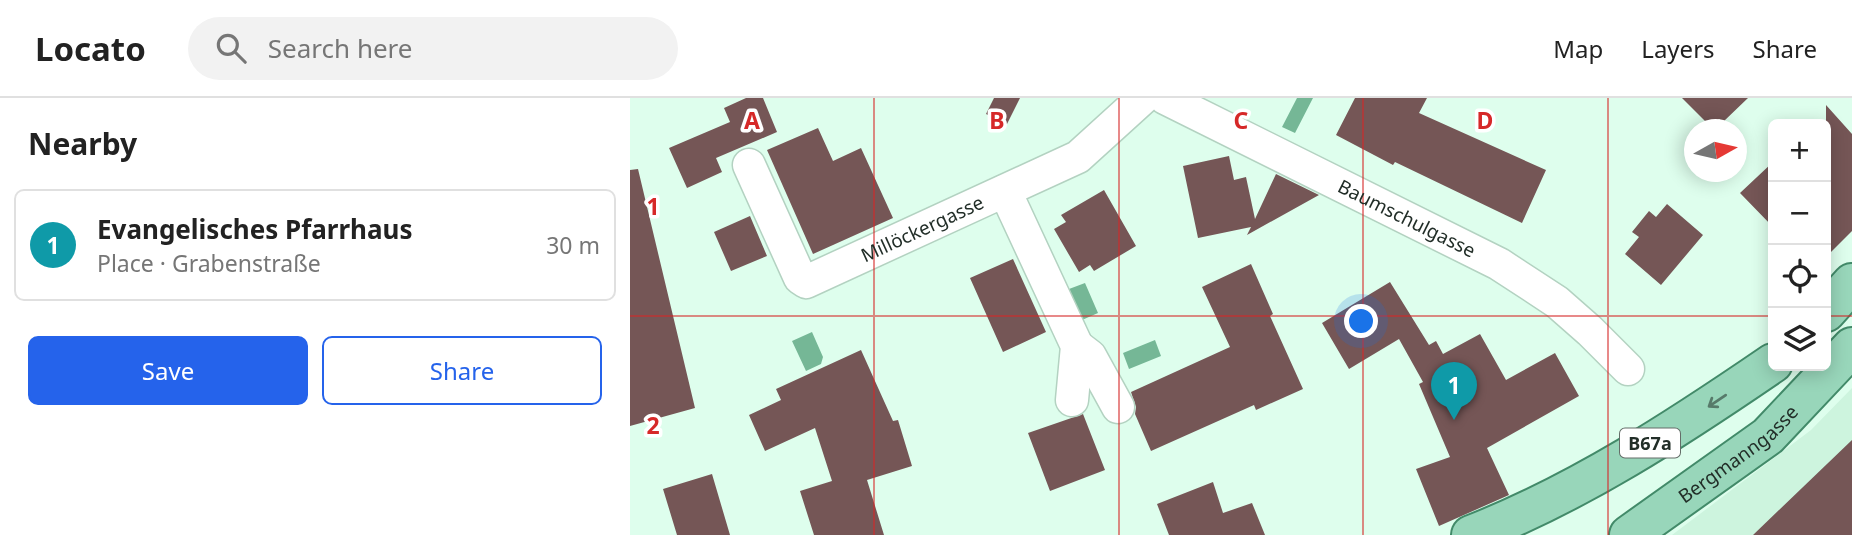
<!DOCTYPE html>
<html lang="en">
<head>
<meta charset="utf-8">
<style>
	body { margin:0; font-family:"Noto Sans",sans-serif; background:#f2f2f2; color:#222 }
	.controls { position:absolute; right:21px; top:21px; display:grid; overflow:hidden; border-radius:10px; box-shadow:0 4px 18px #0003 }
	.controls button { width:63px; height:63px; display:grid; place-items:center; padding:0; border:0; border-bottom:2px solid #e0e0e0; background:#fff; color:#222; font:35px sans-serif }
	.compass { position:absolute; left:1054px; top:21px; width:63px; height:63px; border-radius:50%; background:#fff; box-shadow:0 4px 18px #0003; rotate:82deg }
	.you { position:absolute; left:732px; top:224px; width:24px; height:24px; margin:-18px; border:5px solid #fff; border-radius:50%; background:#1a73e8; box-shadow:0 0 0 10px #1a73e833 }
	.badge { display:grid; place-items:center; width:46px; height:46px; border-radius:50%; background:#2563eb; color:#fff; font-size:23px; font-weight:700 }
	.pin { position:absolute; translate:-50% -58px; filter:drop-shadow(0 2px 4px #0008) }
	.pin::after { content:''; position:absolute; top:37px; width:24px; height:21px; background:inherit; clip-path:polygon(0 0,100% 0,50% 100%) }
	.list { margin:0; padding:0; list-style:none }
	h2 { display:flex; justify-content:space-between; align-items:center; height:91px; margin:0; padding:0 28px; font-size:30px }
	h2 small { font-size:23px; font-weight:400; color:#767676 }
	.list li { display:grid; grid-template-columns:46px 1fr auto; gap:21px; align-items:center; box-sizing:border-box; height:112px; margin:0 14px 14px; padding:0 14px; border:2px solid #e0e0e0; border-radius:10px }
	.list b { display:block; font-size:26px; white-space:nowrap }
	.list p { margin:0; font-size:23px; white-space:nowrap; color:#767676 }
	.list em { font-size:23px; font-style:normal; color:#767676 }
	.actions { display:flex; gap:14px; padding:21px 28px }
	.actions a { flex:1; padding:16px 0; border:2px solid #2563eb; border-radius:10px; text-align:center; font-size:24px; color:#2563eb }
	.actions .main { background:#2563eb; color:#fff }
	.icon { flex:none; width:38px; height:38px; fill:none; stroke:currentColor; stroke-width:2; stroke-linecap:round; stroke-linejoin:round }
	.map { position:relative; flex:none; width:1222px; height:437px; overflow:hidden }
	header { display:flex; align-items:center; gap:42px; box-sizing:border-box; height:98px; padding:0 35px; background:#fff; border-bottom:2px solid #e0e0e0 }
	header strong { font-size:33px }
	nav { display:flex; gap:38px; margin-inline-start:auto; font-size:24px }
	.search { width:490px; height:63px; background:#f2f2f2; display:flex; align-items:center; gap:18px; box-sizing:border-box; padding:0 24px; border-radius:38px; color:#767676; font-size:26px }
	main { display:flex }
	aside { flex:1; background:#fff }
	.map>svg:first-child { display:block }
	.built { fill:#cdf4de }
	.water { fill:#75b796 }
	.building { fill:#755656 }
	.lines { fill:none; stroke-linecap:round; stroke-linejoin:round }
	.minor-casing { stroke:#b3d2c1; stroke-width:35 }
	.major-casing { stroke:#428a69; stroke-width:42 }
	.minor { stroke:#fff; stroke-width:32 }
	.major { stroke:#98d6ba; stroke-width:38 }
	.oneway { stroke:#577a6a }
	.grid { fill:none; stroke:#d62828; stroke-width:2; stroke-opacity:0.55 }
	.labels { text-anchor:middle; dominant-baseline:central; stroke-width:7; stroke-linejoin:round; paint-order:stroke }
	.shield { fill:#fff; stroke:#646d68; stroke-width:2 }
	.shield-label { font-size:18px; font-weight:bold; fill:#222e28 }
	.street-label { font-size:19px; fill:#222e28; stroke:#fff }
	.grid-label { font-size:23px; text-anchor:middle; font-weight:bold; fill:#d62828; stroke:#fff; stroke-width:7; stroke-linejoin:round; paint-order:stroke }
</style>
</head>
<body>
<header>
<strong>Locato</strong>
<div class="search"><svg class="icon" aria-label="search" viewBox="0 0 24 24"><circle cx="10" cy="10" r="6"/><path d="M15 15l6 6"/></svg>Search here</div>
<nav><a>Map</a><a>Layers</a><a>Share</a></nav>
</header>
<main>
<aside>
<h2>Nearby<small></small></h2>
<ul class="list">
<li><span class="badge" style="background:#0f9aa8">1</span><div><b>Evangelisches Pfarrhaus</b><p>Place · Grabenstraße</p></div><em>30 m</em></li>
</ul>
<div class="actions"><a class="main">Save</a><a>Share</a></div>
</aside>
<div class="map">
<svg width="1222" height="437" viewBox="0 0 1222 437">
	<rect width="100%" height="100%" fill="#defeed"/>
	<!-- built -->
	<path class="built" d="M1222 290V437H1042L1181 332Z"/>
	<!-- water -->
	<path class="water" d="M667 0H683L665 35 652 29Z
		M455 185 468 215 452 222 439 191Z
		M182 234 193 259 191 266 176 273 162 243Z
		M525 242 531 258 499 271 493 255Z"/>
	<!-- building -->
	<path class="building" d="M116 0H133L147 34 86 60 92 74 57 90 39 50 100 24 94 10Z
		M364 0H390L377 26 356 16Z
		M725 0H797L789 15 916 72 892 125 765 64 763 67 706 37Z
		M1052 0H1118L1093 24 1089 21 1081 29Z
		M1196 7 1222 36V133L1196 159Z
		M188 30 203 63 231 50 263 120 183 156 137 52Z
		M599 58 604 82 616 79 625 121 646 76 689 97 617 137 621 129 568 140 553 68Z
		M1143 64V129L1110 95Z
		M8 71 65 310 0 328V72Z
		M474 92 506 148 464 173 460 167 449 174 424 131 436 124 431 117Z
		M1037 106 1073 137 1031 187 995 156 1009 139 1002 134 1019 113 1026 119Z
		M120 118 137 158 101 173 84 134Z
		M383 161 416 234 373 254 340 180Z
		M621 166 643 216 640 218 673 291 626 312 624 307 521 353 505 316 506 309 501 294 600 249 572 189Z
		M760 184 799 247 806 243 813 256 850 236 876 282 925 255 949 298 857 350 879 397 809 428 786 371 820 359 789 286 793 284 769 241 719 271 692 225Z
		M231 252 263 323 268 322 282 368 237 382 254 437H184L170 393 202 383 185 330 135 353 119 317 151 302 146 291Z
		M453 316 475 372 420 393 398 335Z
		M1222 342V437H1123Z
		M82 376 100 437H47L33 391Z
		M583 384 593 415 622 405 635 437H539L527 406Z"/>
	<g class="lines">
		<!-- minor casing -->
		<g class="minor-casing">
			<g id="minor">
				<path id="s1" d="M535 0 869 166 927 204 960 233 998 271"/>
				<path id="s2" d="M119 67 170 180 176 184 448 59 513 0"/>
				<path d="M375 93 447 248 442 302"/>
				<path d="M447 248 460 258 488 309"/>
			</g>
		</g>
		<!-- major casing -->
		<g class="major-casing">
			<g id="major">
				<path d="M1196 214 1222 185"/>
				<path d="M841 437C949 395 1048 330 1143 265"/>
				<path id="s3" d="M999 437 1138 338 1222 249"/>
			</g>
		</g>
		<!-- minor -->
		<use href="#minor" class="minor"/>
		<!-- major -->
		<use href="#major" class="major"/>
	</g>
	<!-- one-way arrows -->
	<defs><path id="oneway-shaft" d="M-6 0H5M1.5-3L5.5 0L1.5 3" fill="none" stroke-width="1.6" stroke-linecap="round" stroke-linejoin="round" transform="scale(1.75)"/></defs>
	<use class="oneway" href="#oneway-shaft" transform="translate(1087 303) rotate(146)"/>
	<!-- grid -->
	<path class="grid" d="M244 0V437M489 0V437M733 0V437M978 0V437M0 218H1143M1196 218H1222"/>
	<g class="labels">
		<!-- shield labels -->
		<rect class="shield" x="990" y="330.5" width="60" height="29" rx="5"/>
		<g class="shield-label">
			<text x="1020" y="345">B67a</text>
		</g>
		<!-- street labels -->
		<g class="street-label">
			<text stroke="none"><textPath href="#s1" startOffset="270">Baumschulgasse</textPath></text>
			<text stroke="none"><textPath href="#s2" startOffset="259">Millöckergasse</textPath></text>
			<text stroke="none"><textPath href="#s3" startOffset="136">Bergmanngasse</textPath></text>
		</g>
	</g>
	<g class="grid-label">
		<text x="122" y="31">A</text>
		<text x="367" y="31">B</text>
		<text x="611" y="31">C</text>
		<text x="855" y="31">D</text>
		<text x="23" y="117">1</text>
		<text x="23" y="336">2</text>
	</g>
</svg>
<div class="controls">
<button>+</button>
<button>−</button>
<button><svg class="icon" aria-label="locate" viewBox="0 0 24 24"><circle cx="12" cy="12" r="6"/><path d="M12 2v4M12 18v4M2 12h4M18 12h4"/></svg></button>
<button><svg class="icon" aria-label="layers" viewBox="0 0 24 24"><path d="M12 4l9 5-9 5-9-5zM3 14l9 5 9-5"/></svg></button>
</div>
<svg class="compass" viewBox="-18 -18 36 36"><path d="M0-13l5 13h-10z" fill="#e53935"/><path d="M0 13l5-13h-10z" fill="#767676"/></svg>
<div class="you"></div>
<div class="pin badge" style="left:824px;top:322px;background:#0f9aa8">1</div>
</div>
</main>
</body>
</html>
